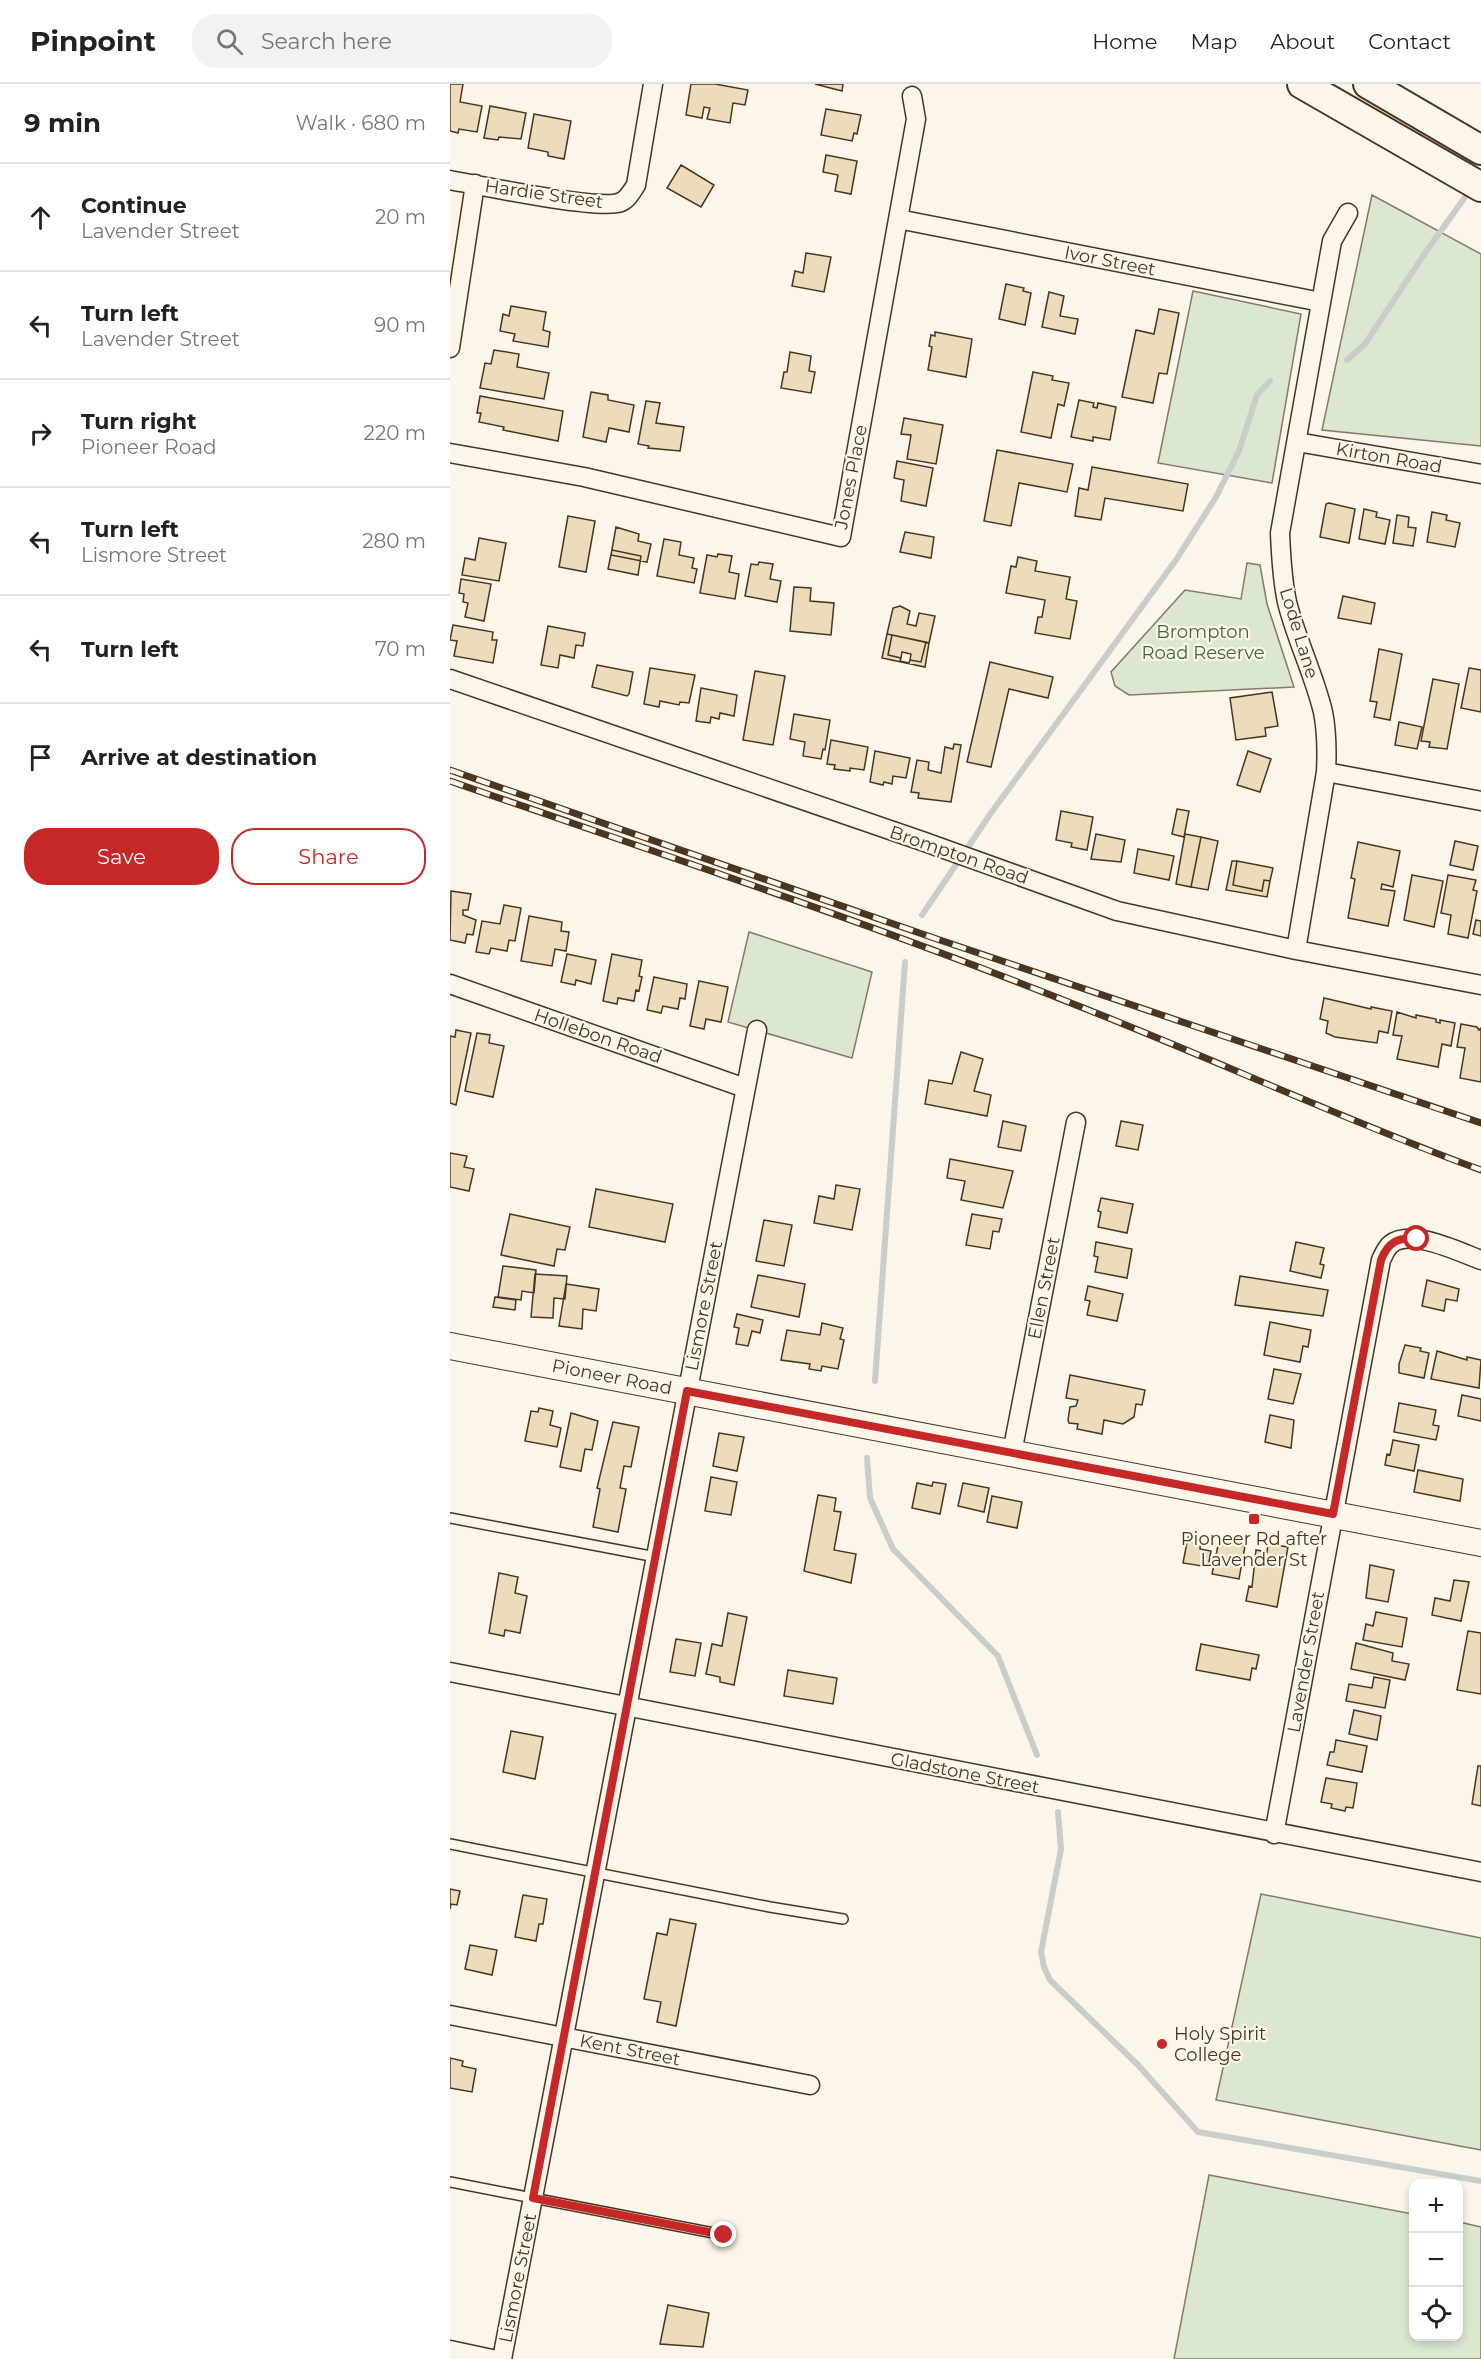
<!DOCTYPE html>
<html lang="en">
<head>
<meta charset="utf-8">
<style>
	body { margin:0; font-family:Montserrat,sans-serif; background:#f2f2f2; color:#222 }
	.controls { position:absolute; right:18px; bottom:18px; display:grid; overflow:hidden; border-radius:12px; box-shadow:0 3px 9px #0003 }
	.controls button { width:54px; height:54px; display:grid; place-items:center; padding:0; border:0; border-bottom:2px solid #e0e0e0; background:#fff; color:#222; font:30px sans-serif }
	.stop { position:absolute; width:18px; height:18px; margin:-14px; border:4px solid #c62828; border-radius:50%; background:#fff }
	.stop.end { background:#c62828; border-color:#fff; box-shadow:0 2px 6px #0008 }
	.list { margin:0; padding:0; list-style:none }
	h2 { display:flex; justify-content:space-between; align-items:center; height:78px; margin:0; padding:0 24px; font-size:26px }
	h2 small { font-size:20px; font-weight:400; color:#767676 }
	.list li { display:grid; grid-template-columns:39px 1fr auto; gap:18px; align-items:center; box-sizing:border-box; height:108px; padding:0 24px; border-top:2px solid #e0e0e0 }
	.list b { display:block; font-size:22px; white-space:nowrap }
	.list p { margin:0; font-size:20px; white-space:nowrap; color:#767676 }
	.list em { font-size:20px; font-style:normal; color:#767676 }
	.actions { display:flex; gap:12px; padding:18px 24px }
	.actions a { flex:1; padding:14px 0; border:2px solid #c62828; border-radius:24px; text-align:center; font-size:21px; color:#c62828 }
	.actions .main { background:#c62828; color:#fff }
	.icon { flex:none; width:33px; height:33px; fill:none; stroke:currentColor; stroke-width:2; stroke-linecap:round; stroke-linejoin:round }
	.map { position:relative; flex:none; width:1031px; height:2275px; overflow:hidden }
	header { display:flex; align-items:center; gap:36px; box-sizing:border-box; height:84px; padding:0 30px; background:#fff; border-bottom:2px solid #e0e0e0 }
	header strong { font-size:28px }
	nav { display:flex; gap:33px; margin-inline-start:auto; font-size:21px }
	.search { width:420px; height:54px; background:#f2f2f2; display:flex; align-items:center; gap:15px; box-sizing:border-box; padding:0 21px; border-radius:24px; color:#767676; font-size:22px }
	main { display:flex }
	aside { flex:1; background:#fff }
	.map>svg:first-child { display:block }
	.green { fill:#dce7d0; stroke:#887966; stroke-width:1.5 }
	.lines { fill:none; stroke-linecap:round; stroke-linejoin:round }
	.stream { stroke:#c9cecd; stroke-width:6 }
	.building { fill:#ecdcbc; stroke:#4a3520; stroke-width:1.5 }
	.service-casing { stroke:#4a3520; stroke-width:12 }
	.minor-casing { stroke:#4a3520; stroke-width:21 }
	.secondary-casing { stroke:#4a3520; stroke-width:28 }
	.primary-casing { stroke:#4a3520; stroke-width:32 }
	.service { stroke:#fbf6e9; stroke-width:9 }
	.minor { stroke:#fbf6e9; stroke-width:18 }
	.secondary { stroke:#fbf6e9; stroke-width:26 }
	.primary { stroke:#fbf6e9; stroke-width:28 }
	.rail-casing { stroke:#4a3520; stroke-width:7 }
	.rail { stroke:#fbf6e9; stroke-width:4.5; stroke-dasharray:14; stroke-linecap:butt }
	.route { stroke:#c62828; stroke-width:8 }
	.poi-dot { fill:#c62828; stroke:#fbf6e9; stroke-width:2 }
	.labels { text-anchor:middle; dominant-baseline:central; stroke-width:4.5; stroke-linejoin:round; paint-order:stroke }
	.street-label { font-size:18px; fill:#4a3520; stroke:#fbf6e9 }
	.park-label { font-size:18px; fill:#436837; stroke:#fbf6e9 }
	.poi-label { font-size:18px; fill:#4a3520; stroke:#fbf6e9 }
</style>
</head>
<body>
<header>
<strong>Pinpoint</strong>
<div class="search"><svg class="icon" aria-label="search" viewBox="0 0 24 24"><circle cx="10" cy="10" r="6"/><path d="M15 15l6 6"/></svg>Search here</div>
<nav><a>Home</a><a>Map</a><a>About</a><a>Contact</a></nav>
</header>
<main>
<aside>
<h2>9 min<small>Walk · 680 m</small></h2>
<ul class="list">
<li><svg class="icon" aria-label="ahead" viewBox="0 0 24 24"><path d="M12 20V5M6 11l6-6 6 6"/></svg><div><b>Continue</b><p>Lavender Street</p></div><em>20 m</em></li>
<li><svg class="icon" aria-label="left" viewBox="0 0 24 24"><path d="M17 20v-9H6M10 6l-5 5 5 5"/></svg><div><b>Turn left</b><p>Lavender Street</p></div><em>90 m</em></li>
<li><svg class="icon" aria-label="right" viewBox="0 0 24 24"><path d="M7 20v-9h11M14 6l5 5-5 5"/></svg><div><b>Turn right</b><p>Pioneer Road</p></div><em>220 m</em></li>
<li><svg class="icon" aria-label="left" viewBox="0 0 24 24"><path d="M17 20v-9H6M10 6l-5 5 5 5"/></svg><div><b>Turn left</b><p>Lismore Street</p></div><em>280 m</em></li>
<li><svg class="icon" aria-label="left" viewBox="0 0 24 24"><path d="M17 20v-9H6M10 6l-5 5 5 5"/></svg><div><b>Turn left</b></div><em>70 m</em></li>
<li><svg class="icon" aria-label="arrive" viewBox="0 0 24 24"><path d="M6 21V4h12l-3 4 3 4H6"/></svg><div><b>Arrive at destination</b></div></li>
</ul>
<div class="actions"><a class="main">Save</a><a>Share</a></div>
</aside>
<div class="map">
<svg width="1031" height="2275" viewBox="0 0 1031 2275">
	<rect width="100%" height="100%" fill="#fbf6e9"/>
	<!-- green -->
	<path class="green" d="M922 111 1031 170V362L872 346Z
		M743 207 851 230 822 399 708 379Z
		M797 479 810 481 817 520 844 603 679 611 665 602 661 588 735 506 791 515Z
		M299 848 422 888 402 974 278 938Z
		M811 1810 1031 1854V2066L766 2016Z
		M759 2091 963 2130 964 2252H1008L1009 2138 1031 2143V2275H724Z"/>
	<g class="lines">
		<!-- stream -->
		<path class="stream" d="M897 276 915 260 975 169 1018 109
			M472 831 541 729 726 476 766 413 789 367 807 311 820 297
			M425 1297 455 878
			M417 1374 420 1414 443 1465 548 1572 587 1671
			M608 1728 611 1765 591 1868 594 1883 600 1896 688 1981 748 2048 1031 2097"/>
	</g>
	<!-- building -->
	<path class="building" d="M0 0H13L10 18 32 22 27 48 9 45 8 49 0 47Z
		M241 0H265L298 6 295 21 283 19 280 39 257 35 260 24 254 23 252 34 236 31Z
		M365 0H393L392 7Z
		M40 22 76 29 71 55 49 53 48 56 34 54Z
		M376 25 411 31 407 50 404 49 402 57 371 51Z
		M84 30 121 37 114 75 98 72V68L78 64Z
		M376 71 407 77 401 110 385 107 388 91 373 88Z
		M231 81 264 101 251 123 217 104Z
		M356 169 381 173 374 208 342 202 345 187 353 189Z
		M556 200 574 204 573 207 581 209 575 241 549 235Z
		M599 208 614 212 610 232 628 235 625 250 592 243Z
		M61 222 96 228 93 246 100 248 98 263 63 257 65 250 50 247 53 230 59 232Z
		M709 225 729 229 717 290 709 289 703 319 672 313 686 246 704 250Z
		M485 248 522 255 516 293 478 286 482 263 479 262 481 251 485 252Z
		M44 266 69 270 67 283 99 289 94 315 30 304 35 279 41 280Z
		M340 268 361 272 359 287 365 288 361 309 331 304 334 288H337Z
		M583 288 603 292 602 296 619 299 614 322 608 320 601 354 571 348Z
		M141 308 158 311V316L184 321 179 348 159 344 156 358 133 353Z
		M30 312 113 327 108 357 53 346 54 343 29 338 31 329H27Z
		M629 316 644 319 643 323 647 324 648 319 666 323 660 356 643 353V357L621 353Z
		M196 317 210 319 206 339 234 343 230 367 198 364 199 362 188 360Z
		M454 334 493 341 486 380 457 375 461 351 451 350Z
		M547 366 623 380 617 408 569 399 561 442 534 437Z
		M447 377 483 384 476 422 451 417 454 396 444 394Z
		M642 383 738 400 733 427 655 414 651 436 625 432 629 404 638 406Z
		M879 419 905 425 899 459 870 453 876 420Z
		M914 425 927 428 926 433 940 436 935 460 909 455Z
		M982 428 997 431 996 436 1010 439 1005 463 977 458Z
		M947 431 959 433 958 443 966 444 963 462 943 459Z
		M118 432 145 437 136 488 109 483Z
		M166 443 189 450 188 457 201 460 197 478 161 471Z
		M455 448 484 453 481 474 450 468Z
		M29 454 56 459 49 497 12 491 15 474 25 476Z
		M214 455 231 458 229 471 244 474 242 484 247 485 244 499 207 492Z
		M162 466 191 472 188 491 158 485Z
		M268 470 282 472 279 488 289 490 285 515 250 509 257 471 267 473Z
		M568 473 587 477 585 487 620 493 616 515 627 517 620 555 585 549 588 533H592L595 516 556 509 561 482 566 483Z
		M309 478 323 480 320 495 331 497 327 518 295 512 301 480 308 481Z
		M11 495 41 500 34 537 15 533 18 519 13 518 14 510 9 509Z
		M344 503 361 504 360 517 384 519 381 551 340 547Z
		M893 512 925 519 921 540 888 534Z
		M450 522 460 527 457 540 466 542 469 529 485 532 479 559 437 550 443 524Z
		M3 541 43 548 42 556H47L43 579 4 572 7 557 0 556Z
		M98 542 135 549 133 562 126 561 124 574 110 571 108 584 91 581Z
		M437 550 442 551 438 571 451 574 450 577 459 579 460 576 471 578 476 558 479 559 475 583 432 574Z
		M442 551 476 558 471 578 460 576 461 570 452 568 451 574 438 571Z
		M929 565 952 570 940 636 924 633 927 618 920 617Z
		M540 578 603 593 598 614 559 605 541 683 517 678Z
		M147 581 183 588 179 610 177 612 142 603Z
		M200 584 245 591 239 619 230 618 229 621 210 617 209 623 194 620Z
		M1019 584 1031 586V628L1011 624Z
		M305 587 335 592 323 661 293 656Z
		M983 595 1009 600 997 665 979 663 980 658 971 657Z
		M251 604 287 611 284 632 270 629 269 635 261 633 260 639 246 637Z
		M822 608 828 642 815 644 816 652 786 656 780 614Z
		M344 630 380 636 375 666 373 665 371 675 353 672 355 658 340 655Z
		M949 638 972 643 967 665 945 661Z
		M381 656 418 663 414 686 400 684V687L384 685 385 681 377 680Z
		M504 660 511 661 501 718 468 714 469 709 461 708 467 676 479 678 478 686 491 689 495 663 503 665Z
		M425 667 460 674 456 694 443 692 442 700 434 698 433 701 420 698Z
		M798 667 821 675 810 708 787 701Z
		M727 725 739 727 734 753 722 750Z
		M611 727 643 733 637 766 621 763 622 759 606 756Z
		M646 750 675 756 671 778 641 775Z
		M735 750 751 753 741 803 726 800Z
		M751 753 768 757 758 806 741 803Z
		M1005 757 1028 762 1023 786 1000 781Z
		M908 758 950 767 943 803 932 800 931 805 945 807 938 842 898 834 905 795 901 794Z
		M688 765 724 772 719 796 684 789Z
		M782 777H787L783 801 812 807 814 796 820 797 817 813 776 806Z
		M787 777 823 784 820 797 814 796 812 807 783 801Z
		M962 791 993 797 984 843 954 836Z
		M998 791 1026 796 1023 806 1027 807 1018 854 998 850 1001 831 991 829Z
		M1 807 21 810 18 826H13V831L26 836 23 851 17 850 15 859 0 856Z
		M54 821 71 824 65 857 59 856 57 867 41 864 39 870 26 868 32 837 50 840Z
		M79 832 112 838 111 847 119 848 116 867 105 865 102 882 71 877Z
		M1026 836 1031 837V852L1023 850Z
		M117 870 146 876 141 900 126 896 125 901 111 898Z
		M162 870 192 876 189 892 192 893 189 907 186 906 184 917 168 914 167 920 153 917Z
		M204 893 237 900 235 915 230 914 228 925 213 922 211 929 197 926Z
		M249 897 278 903 271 938 256 935 254 945 240 942Z
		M874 914 921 925V923L942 927 938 949 929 947 927 959 885 953 876 949 878 937 870 935Z
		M947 928 966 934V931L986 935V938L990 939V936L1005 939 1001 962 992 960 988 983 947 975 952 952 943 951Z
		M1011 940 1027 943 1029 946 1031 944V998L1010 994 1015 964 1007 963Z
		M6 946 21 949 6 1021 0 1019V952L5 953Z
		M27 949 40 951 39 959 54 962 43 1013 15 1007Z
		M511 968 533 975 524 1007 541 1011 537 1032 475 1020 479 996 502 1000Z
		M553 1037 576 1042 571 1067 548 1063Z
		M671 1037 693 1041 688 1066 666 1062Z
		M0 1069 17 1072 14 1083 24 1085 19 1107 0 1103Z
		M500 1075 563 1087 553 1124 511 1116 515 1097 497 1094Z
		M386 1101 410 1105 402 1146 364 1139 369 1112 384 1115Z
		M146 1105 223 1120 215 1158 139 1143Z
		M651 1114 683 1120 677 1149 648 1143 651 1128 648 1127Z
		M60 1130 120 1143 115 1166 107 1165 104 1182 51 1171Z
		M522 1130 552 1135 549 1148 543 1147 540 1165 516 1161Z
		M314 1136 342 1141 334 1182 306 1177Z
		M646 1158 682 1165 677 1194 645 1188 648 1173 644 1172Z
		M846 1158 874 1164 870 1180 874 1181 871 1194 840 1187Z
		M53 1182 86 1186 84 1209 72 1207 71 1216 48 1213Z
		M85 1190 117 1192 115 1215 104 1214 103 1234 81 1233Z
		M308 1191 355 1200 349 1233 301 1223Z
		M790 1192 878 1206 873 1232 785 1221Z
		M977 1196 1009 1205 1007 1217 996 1215 994 1227 972 1222Z
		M116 1200 149 1205 146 1227 133 1225 132 1245 109 1242Z
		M638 1202 673 1210 667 1237 637 1231 640 1217 635 1216Z
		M45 1213 66 1216 65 1226 43 1223Z
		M287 1230 313 1236 310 1249 302 1247 298 1262 286 1260 289 1244 284 1243Z
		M820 1238 861 1246 858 1263 853 1262 850 1278 814 1271Z
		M372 1239 393 1244 390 1255 394 1256 388 1285 372 1282 371 1287 359 1285 360 1280 331 1276 337 1246 370 1251Z
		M955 1261 971 1264 970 1267 979 1269 974 1294 949 1289V1280Z
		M987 1267 1017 1276V1273L1031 1276 1029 1304 981 1295Z
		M824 1285 851 1290 843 1320 818 1315Z
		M620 1291 695 1306 692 1321 686 1320 684 1333 673 1340 654 1336 652 1350 627 1345 628 1340 619 1339 618 1336 620 1323 626 1322 628 1316 616 1314Z
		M1012 1311 1031 1315V1337L1008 1332Z
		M949 1319 986 1326 983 1341 989 1342 986 1356 944 1348Z
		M89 1324 103 1327 100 1341 111 1344 107 1363 75 1357 81 1327 88 1328Z
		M121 1329 148 1337 142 1366 135 1365 131 1387 110 1383Z
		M820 1331 844 1336 841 1364 815 1358Z
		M163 1338 189 1343 181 1383 174 1382 170 1404 176 1405 168 1448 143 1443 150 1405 147 1404Z
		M269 1349 294 1353 287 1387 263 1382Z
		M943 1356 969 1361 964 1387 935 1381 937 1370 940 1371Z
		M968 1386 1013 1395 1010 1417 964 1408Z
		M261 1393 287 1398 281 1431 255 1427Z
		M483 1398 496 1400 490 1430 462 1424 467 1399 482 1402Z
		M513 1399 539 1404 534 1428 508 1422Z
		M368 1411 386 1414 384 1427 391 1428 384 1466 406 1470 401 1499 354 1487Z
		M542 1412 572 1418 567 1444 537 1438Z
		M738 1453 751 1455 750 1465 761 1467 758 1483 733 1479Z
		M769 1457 795 1462 789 1495 762 1490Z
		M818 1460 838 1463 827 1523 796 1517 799 1502 802 1503 806 1466 817 1468Z
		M920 1481 944 1486 938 1518 916 1514Z
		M49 1489 68 1493 65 1509 77 1512 70 1549 55 1546 54 1552 39 1549Z
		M1004 1496 1019 1498 1011 1537 982 1531 985 1514 1000 1517Z
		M926 1528 957 1534 952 1563 913 1556 916 1540 923 1542Z
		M278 1529 297 1533 284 1601 270 1598V1593L256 1590 262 1560 272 1562Z
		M1018 1547 1031 1549V1610L1007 1606Z
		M226 1555 251 1559 245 1592 220 1588Z
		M906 1559 943 1569 942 1577 959 1580 955 1596 901 1585Z
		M751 1560 809 1571 806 1585 802 1584 800 1596 746 1586Z
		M338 1586 387 1594 383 1620 334 1612Z
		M924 1593 940 1596 935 1624 896 1617 899 1600 922 1604Z
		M904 1626 931 1632 927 1656 899 1650Z
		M61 1647 93 1653 85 1695 53 1688Z
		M886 1656 917 1662 912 1688 877 1681 880 1668H884Z
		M1028 1682H1031V1722L1022 1720Z
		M876 1694 907 1699 903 1724 896 1723 895 1727 881 1724 882 1720 871 1718Z
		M0 1805 10 1807 7 1821 1 1820 0 1825Z
		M73 1811 97 1815 93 1840H89L86 1857 65 1853Z
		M220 1835 246 1840 226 1942 207 1938 211 1918 194 1915 207 1849 217 1851Z
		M20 1861 47 1866 42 1891 15 1885Z
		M0 1974 13 1977 12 1982 26 1985 22 2008 0 2004Z
		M218 2221 259 2229 253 2263 210 2260Z"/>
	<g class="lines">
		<!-- service casing -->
		<g class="service-casing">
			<path id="service" d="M0 1434 206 1473
				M0 1760 320 1823 393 1835
				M0 2098 274 2151"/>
		</g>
		<!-- minor casing -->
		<g class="minor-casing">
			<path id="minor" d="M0 96C27 101 153 127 171 118 178 115 182 107 186 101L203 0
				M448 135 871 218
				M0 264 25 100
				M847 358 1031 390
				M0 369 134 393 391 453 466 35 462 12
				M0 595 472 757 667 827 846 866 1031 901
				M876 688 1031 717
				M846 866 876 688C877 668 877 648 873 628 864 590 846 555 837 518 832 495 831 473 830 449L882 157 898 129
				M0 900 295 1004
				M562 1369 626 1038
				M0 1588 1031 1788
				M824 1750 931 1176C934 1170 936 1164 941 1160 961 1144 1009 1168 1031 1176
				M0 1931 360 2001
				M0 2266 42 2275
				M52 2275 307 946"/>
		</g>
		<!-- secondary casing -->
		<g class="secondary-casing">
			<path id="secondary" d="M0 1262 1031 1459"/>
		</g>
		<!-- primary casing -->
		<g class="primary-casing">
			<path id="primary" d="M852 0 1031 103
				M918 0 1031 66"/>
		</g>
		<!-- service -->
		<use href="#service" class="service"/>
		<!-- minor -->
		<use href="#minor" class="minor"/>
		<!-- secondary -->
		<use href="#secondary" class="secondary"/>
		<!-- primary -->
		<use href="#primary" class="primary"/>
		<!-- rail casing -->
		<g class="rail-casing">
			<path id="rail" d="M0 686 481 853 1031 1039
				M0 697C213 771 427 841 636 925 768 977 897 1037 1031 1086"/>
		</g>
		<!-- rail -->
		<use href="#rail" class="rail"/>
	</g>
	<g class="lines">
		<!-- route -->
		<path class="route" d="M274 2151 83 2114 237 1307 883 1430 931 1176C938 1158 948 1153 967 1155"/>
	</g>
	<!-- markers -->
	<g class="poi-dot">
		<rect x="798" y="1429" width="12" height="12" rx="3"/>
		<circle cx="712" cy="1960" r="6"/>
	</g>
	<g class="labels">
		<!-- street labels -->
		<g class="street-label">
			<text transform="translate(94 110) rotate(8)">Hardie Street</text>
			<text transform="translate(660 177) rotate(11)">Ivor Street</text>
			<text transform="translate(939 374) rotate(10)">Kirton Road</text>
			<text transform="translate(401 393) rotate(-79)">Jones Place</text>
			<text transform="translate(849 549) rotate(73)">Lode Lane</text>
			<text transform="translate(509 771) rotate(19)">Brompton Road</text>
			<text transform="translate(148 952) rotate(19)">Hollebon Road</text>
			<text transform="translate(594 1204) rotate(-79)">Ellen Street</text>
			<text transform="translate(254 1222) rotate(-79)">Lismore Street</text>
			<text transform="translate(162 1293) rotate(11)">Pioneer Road</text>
			<text transform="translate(856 1578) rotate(-80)">Lavender Street</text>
			<text transform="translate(515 1689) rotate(11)">Gladstone Street</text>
			<text transform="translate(180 1966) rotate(11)">Kent Street</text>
			<text transform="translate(68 2194) rotate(-79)">Lismore Street</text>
		</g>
		<!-- park labels -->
		<g class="park-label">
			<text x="753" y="548">Brompton<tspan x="753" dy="21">Road Reserve</tspan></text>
		</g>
		<!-- poi labels -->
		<g class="poi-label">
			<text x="804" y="1455">Pioneer Rd after<tspan x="804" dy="21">Lavender St</tspan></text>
			<text x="724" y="1950" text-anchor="start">Holy Spirit<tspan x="724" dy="21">College</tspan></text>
		</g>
	</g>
</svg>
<div class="controls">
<button>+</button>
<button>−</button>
<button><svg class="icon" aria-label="locate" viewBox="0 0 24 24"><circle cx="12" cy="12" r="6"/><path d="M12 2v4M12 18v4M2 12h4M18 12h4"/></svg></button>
</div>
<div class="stop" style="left:967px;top:1155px"></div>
<div class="stop end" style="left:274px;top:2151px"></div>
</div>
</main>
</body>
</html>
